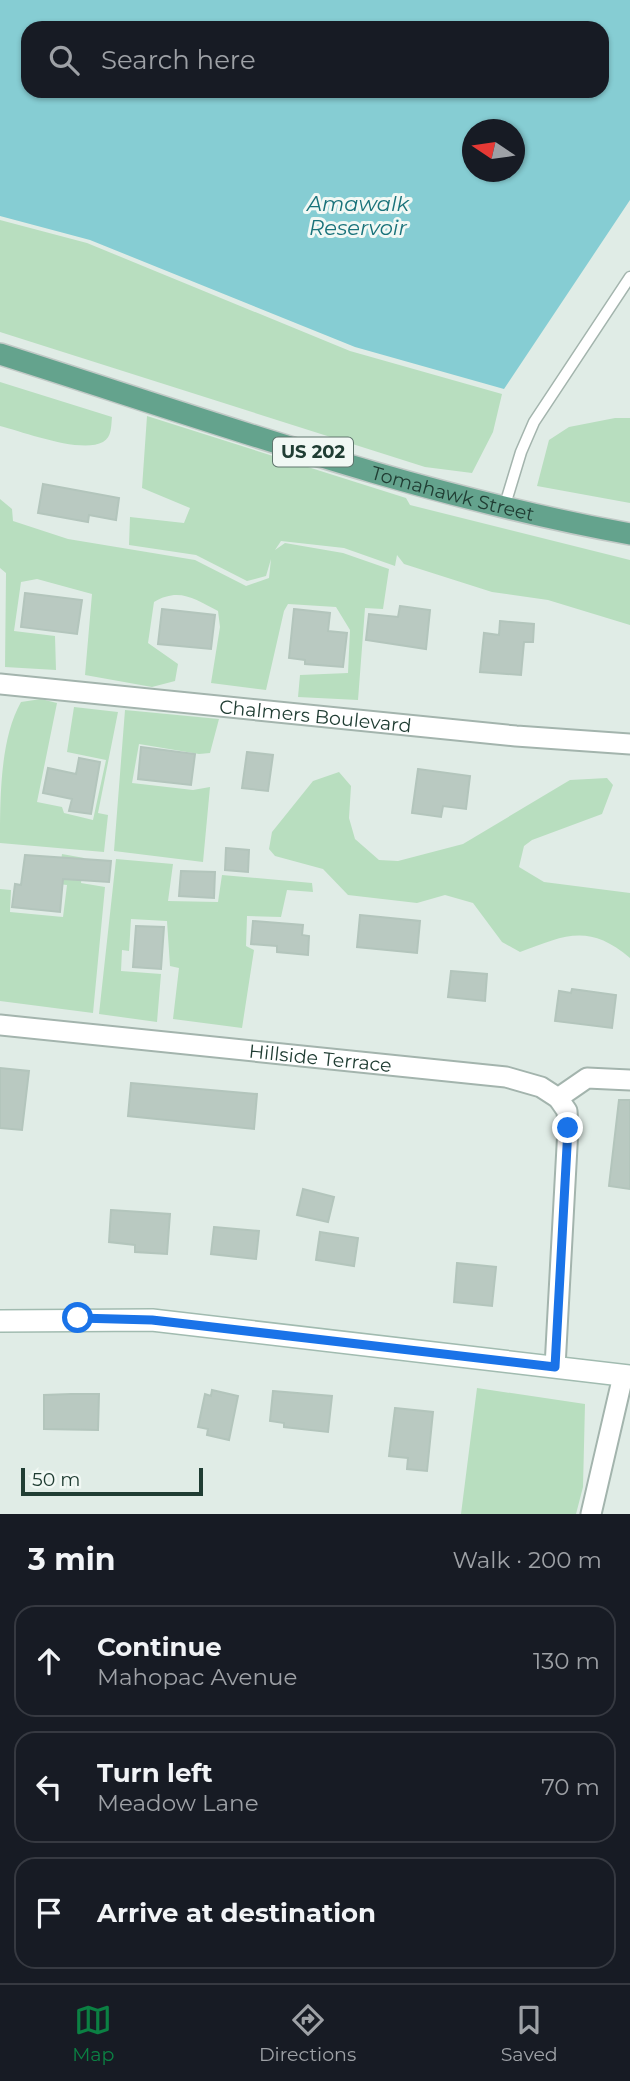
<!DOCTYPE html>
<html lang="en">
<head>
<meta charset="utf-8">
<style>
	body { margin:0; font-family:Montserrat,sans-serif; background:#242831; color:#f1f3f6 }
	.compass { position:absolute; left:462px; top:119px; width:63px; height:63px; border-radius:50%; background:#171b24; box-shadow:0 2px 5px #0004; rotate:283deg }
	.scale { position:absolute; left:21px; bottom:18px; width:182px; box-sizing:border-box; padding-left:7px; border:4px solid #203d33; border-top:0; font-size:19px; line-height:24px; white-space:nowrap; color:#203d33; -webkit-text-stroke:5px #f1f8f4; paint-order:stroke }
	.stop { position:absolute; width:21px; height:21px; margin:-16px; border:5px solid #1a73e8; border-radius:50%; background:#fff }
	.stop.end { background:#1a73e8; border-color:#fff; box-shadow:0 2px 7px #0008 }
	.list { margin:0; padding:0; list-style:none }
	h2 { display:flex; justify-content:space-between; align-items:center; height:91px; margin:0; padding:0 28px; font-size:30px }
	h2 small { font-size:23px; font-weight:400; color:#9ea1a6 }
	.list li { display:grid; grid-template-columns:46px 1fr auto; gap:21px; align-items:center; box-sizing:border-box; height:112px; margin:0 14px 14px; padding:0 14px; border:2px solid #363941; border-radius:21px }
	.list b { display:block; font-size:26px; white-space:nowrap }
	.list p { margin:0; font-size:23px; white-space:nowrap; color:#9ea1a6 }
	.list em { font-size:23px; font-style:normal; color:#9ea1a6 }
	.icon { flex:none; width:38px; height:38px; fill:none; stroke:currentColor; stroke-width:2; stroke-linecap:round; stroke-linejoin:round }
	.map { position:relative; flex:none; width:630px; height:1514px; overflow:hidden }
	.search { position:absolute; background:#171b24; box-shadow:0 2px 5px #0004; left:21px; right:21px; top:21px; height:77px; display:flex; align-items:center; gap:18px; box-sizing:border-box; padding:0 24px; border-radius:21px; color:#9ea1a6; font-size:26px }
	.sheet { height:469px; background:#171b24 }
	nav { display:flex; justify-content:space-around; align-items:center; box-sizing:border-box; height:98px; border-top:2px solid #363941; background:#171b24; font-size:19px; color:#9ea1a6 }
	nav a { display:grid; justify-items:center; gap:4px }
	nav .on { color:#0b8043 }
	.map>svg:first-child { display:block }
	.green { fill:#b8debf }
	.water { fill:#86cdd3; fill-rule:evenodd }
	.building { fill:#b9c9c1; stroke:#b3c5bc; stroke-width:2 }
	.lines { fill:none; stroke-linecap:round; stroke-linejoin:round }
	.lane-casing { stroke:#a3b4ad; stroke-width:13 }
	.street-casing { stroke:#a3b4ad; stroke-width:23 }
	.secondary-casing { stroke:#a1bbb0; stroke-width:24 }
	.primary-casing { stroke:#c1c9c6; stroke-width:24 }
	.lane { stroke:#fff; stroke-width:10 }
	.street { stroke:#fff; stroke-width:19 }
	.secondary { stroke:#fff; stroke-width:21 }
	.primary { stroke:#64a38d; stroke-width:21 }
	.route { stroke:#1a73e8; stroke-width:9 }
	.labels { text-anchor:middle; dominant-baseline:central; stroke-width:6; stroke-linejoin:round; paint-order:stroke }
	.shield { fill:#f1f8f4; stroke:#5f756d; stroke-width:2 }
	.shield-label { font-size:18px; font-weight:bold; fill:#203d33 }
	.street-label { font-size:19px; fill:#203d33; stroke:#f1f8f4 }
	.water-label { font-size:21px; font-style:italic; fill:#19727a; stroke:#f1f8f4 }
</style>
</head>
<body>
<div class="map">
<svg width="630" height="1514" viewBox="0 0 630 1514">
	<rect width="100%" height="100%" fill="#e0ece6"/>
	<!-- green -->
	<path class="green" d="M0 220 87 243 350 351 502 394 493 432 472 473 425 467 0 332Z
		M0 382 112 417C111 426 112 437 103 442 81 454 24 432 0 426Z
		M147 416 406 498 410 505 630 560V625L548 600 492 592 404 564 397 555 395 566 344 548 281 541 275 550 285 543 343 553 389 569 383 609 365 608 358 700 298 697 300 675 348 673 350 630 336 607 288 604 284 611 266 690 211 683 220 627 218 611C195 599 179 587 154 602L148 643 178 664 175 681 152 687 85 675 92 594 37 579 21 582 14 631 55 636 56 670 5 667 6 573 0 568V499L12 509 13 521 68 539 195 560 246 586 269 578 271 559 266 576 247 581 196 555 129 545 130 517 184 523 190 508 142 488Z
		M615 418H630V503L537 486 549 440 569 427Z
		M41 699 57 703 37 802 62 807 64 813 93 820 106 760 67 752 74 707 118 712 98 813 108 815 104 852 0 843C0 798 0 739 21 702Z
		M125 710 219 719 210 753 199 754 139 744 132 783 193 790 210 787 203 862 114 851Z
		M339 772 351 786 349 818 355 839 379 860 398 861 463 844 570 780 607 778 613 785 602 814 532 840 524 846 519 867 544 882 630 893V958C589 923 565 935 520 952L502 942 473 903 445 895 417 903 348 895 323 869 275 856 269 849 272 832 313 781Z
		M62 854 84 858 81 883 105 887 93 1013 0 1001V889L11 890 10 912 63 917 67 885 58 884Z
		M116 859 173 864 168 901 218 902 222 875 312 883 313 892 287 890 281 917 247 916 246 946 254 950 242 1028 173 1019 179 968 170 966 167 921 131 919 129 951 122 950 121 971 161 974 157 1022 99 1014Z
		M477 1388 585 1404 583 1487 576 1514H461Z"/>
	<!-- water -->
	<path class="water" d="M0 0H630V200L504 389 355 347 90 240 0 216ZM28 28H602V91H28ZM472 130H514V172H472Z"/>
	<!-- building -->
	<path class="building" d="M43 484 119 498 116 520 89 515 88 522 38 513Z
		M25 593 82 600 77 634 21 627Z
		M400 606 430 610 426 649 366 640 369 614 398 617Z
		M162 609 215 615 211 649 158 644Z
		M294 609 330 613 328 631 347 633 343 667 305 664V660L289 658Z
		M500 621 534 624 533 642H524L521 675 480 672 484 633 499 635Z
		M141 747 195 754 191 785 138 779Z
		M247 752 273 755 268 791 242 788Z
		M79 758 100 762 91 814 69 811 72 799 43 793 48 768 76 774Z
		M418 769 470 776 466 809 443 806 441 817 412 813Z
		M226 848 249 850 248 872 225 870Z
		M25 855 111 861 109 882 63 879 60 912 12 907 15 884 21 885Z
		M181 871 215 872 214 898 179 896Z
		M360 915 420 921 417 953 357 947Z
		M253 921 303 925 302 935 309 936 308 955 277 952V946L251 944Z
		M136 926 164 927 161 969 133 967Z
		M451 971 487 974 485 1001 448 997Z
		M572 989 616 995 612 1028 555 1021 559 991 571 993Z
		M0 1068 29 1071 22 1130 0 1128Z
		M131 1083 257 1094 254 1129 128 1116Z
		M619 1100H630V1189L609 1186Z
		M303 1189 334 1197 328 1222 297 1215Z
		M111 1210 170 1214 167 1254 135 1252V1245L109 1242Z
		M214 1227 259 1231 256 1259 211 1254Z
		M320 1232 358 1238 354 1266 316 1260Z
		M457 1263 496 1267 492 1306 454 1302Z
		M212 1390 238 1396 229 1440 207 1435 208 1429 198 1427 205 1394 211 1396Z
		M273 1391 332 1396 328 1432 284 1427V1423L270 1421Z
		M71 1394H99L98 1430 44 1429V1395Z
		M395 1408 433 1412 427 1471 407 1469 408 1458 389 1456Z"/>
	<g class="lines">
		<!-- lane casing -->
		<g class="lane-casing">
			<path id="lane" d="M504 508 521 452 534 422 630 277"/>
		</g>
		<!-- street casing -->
		<g class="street-casing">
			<g id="street">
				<path id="s1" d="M0 684 516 736 630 744"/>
				<path id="s2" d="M0 1025 506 1077 541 1087 558 1098 587 1078 630 1080"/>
				<path d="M555 1367 568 1128 567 1111 558 1098"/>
				<path d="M591 1514 623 1376"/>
			</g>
		</g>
		<!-- secondary casing -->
		<g class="secondary-casing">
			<path id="secondary" d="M0 1321 152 1320 630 1376"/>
		</g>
		<!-- primary casing -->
		<g class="primary-casing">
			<g id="primary">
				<path id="s3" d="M0 354C208 420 415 495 630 534"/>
			</g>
		</g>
		<!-- lane -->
		<use href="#lane" class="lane"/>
		<!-- street -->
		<use href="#street" class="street"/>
		<!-- secondary -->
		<use href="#secondary" class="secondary"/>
		<!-- primary -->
		<use href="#primary" class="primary"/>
	</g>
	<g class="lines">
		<!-- route -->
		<path class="route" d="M78 1318 152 1320 555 1367 568 1128"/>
	</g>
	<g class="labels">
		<!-- shield labels -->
		<rect class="shield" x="273" y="437.5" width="80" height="29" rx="5"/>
		<g class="shield-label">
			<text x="313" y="452">US 202</text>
		</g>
		<!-- street labels -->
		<g class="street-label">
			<text stroke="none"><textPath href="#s3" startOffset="474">Tomahawk Street</textPath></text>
			<text stroke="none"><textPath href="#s1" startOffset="317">Chalmers Boulevard</textPath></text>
			<text stroke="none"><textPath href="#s2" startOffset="322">Hillside Terrace</textPath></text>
		</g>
		<!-- water labels -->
		<g class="water-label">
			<text x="358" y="203">Amawalk<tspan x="358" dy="24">Reservoir</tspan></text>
		</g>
	</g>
</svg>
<svg class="compass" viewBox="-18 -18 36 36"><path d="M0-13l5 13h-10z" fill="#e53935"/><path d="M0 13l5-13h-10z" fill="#9ea1a6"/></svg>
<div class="scale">50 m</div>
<div class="stop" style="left:78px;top:1318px"></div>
<div class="stop end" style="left:568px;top:1128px"></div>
<div class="search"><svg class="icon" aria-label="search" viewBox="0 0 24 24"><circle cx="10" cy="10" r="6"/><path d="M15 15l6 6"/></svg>Search here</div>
</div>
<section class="sheet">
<h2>3 min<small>Walk · 200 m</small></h2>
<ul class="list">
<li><svg class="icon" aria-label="ahead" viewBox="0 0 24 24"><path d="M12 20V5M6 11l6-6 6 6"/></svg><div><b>Continue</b><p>Mahopac Avenue</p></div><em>130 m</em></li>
<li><svg class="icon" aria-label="left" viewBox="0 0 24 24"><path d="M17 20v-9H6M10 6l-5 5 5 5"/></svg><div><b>Turn left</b><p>Meadow Lane</p></div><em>70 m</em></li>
<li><svg class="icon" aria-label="arrive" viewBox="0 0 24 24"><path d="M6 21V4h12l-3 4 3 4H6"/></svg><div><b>Arrive at destination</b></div></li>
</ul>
</section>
<nav>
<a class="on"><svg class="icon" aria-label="map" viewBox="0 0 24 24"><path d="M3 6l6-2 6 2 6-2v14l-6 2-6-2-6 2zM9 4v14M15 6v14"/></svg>Map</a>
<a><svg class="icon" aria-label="directions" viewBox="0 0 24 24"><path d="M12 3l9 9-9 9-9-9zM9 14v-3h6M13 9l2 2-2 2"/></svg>Directions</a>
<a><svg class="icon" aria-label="saved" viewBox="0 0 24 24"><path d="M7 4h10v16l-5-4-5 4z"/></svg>Saved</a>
</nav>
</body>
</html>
